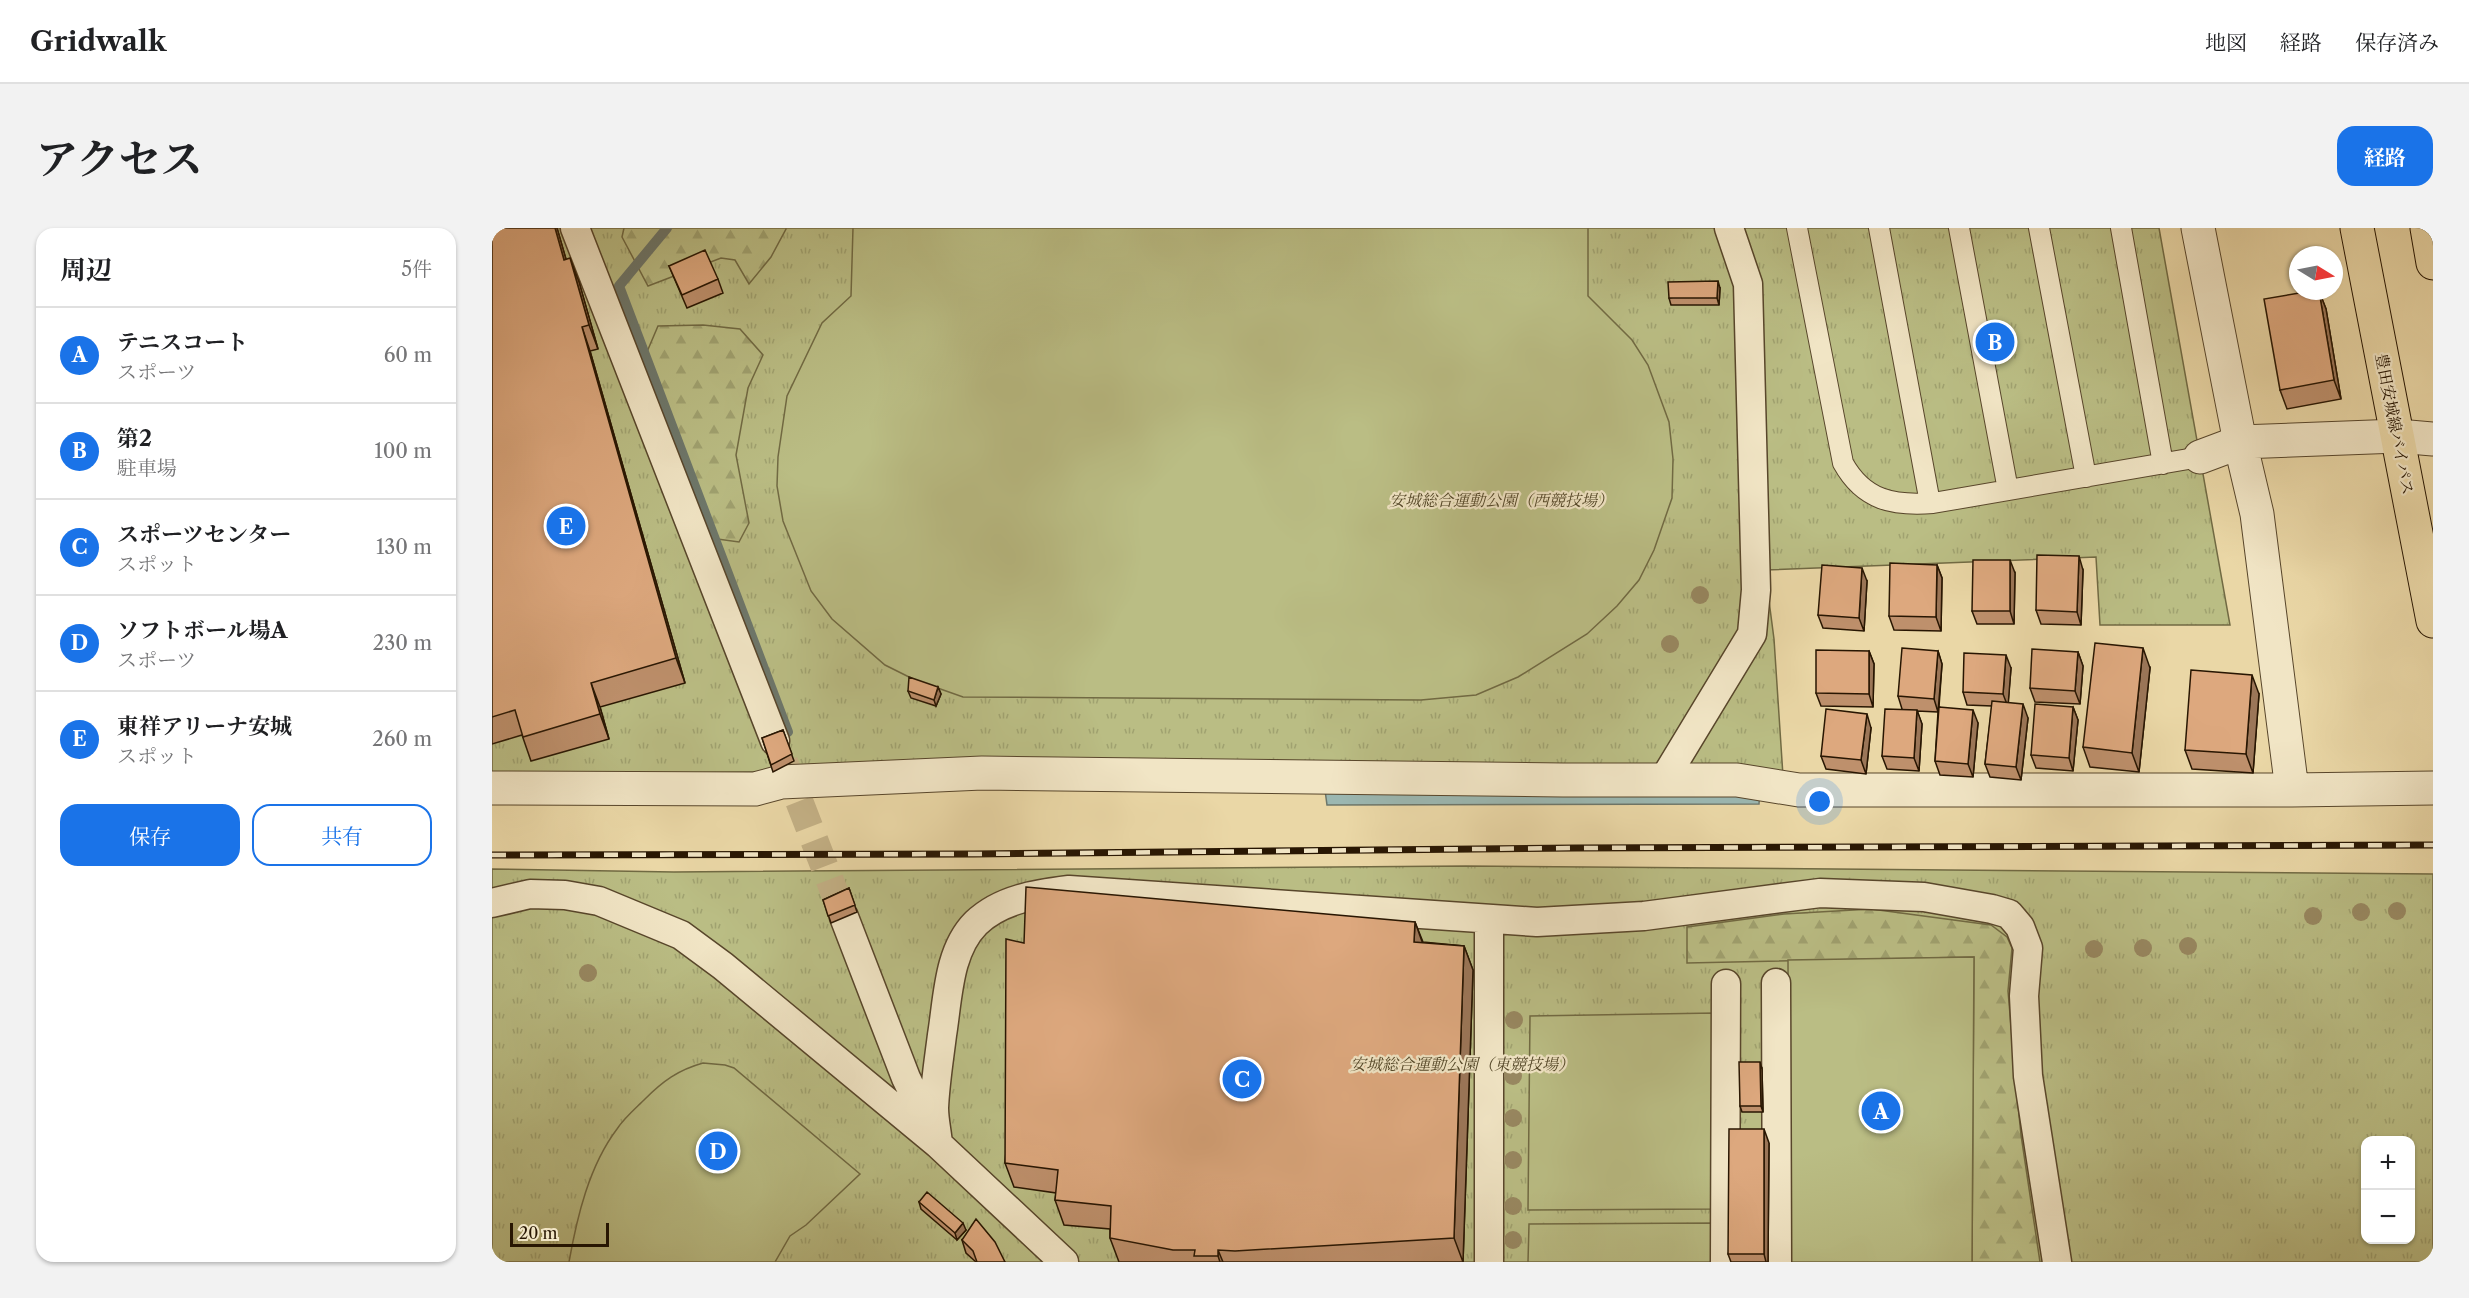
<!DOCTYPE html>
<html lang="ja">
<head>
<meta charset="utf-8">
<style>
	body { margin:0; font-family:"Libre Caslon Text","Noto Serif JP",serif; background:#f2f2f2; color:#202124 }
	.controls { position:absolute; right:18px; bottom:18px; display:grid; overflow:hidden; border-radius:12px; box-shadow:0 2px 4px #0004 }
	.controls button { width:54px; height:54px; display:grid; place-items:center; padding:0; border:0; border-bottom:2px solid #e0e0e0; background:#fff; color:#202124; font:30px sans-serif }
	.compass { position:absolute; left:1797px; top:18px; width:54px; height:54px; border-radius:50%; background:#fff; box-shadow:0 2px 4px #0004; rotate:100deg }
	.scale { position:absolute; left:18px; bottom:15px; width:99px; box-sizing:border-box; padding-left:6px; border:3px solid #281602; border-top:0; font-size:16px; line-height:21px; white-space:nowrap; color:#281602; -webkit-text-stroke:4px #f1e5c5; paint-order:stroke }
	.you { position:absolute; left:1328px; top:574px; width:21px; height:21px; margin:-15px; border:4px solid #fff; border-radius:50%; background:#1a73e8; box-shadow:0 0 0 9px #1a73e833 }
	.badge { display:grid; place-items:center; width:39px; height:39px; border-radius:50%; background:#1a73e8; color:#fff; font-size:20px; font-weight:700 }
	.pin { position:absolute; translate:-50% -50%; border:3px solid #fff; box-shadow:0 2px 6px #0006 }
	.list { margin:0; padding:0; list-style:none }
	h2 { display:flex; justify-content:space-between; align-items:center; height:78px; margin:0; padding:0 24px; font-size:26px }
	h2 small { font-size:20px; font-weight:400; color:#757577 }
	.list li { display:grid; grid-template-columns:39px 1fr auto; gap:18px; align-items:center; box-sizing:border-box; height:96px; padding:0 24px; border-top:2px solid #e0e0e0 }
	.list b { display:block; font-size:22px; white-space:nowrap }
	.list p { margin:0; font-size:20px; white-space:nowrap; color:#757577 }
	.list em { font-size:20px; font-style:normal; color:#757577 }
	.actions { display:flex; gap:12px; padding:18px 24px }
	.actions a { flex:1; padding:14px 0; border:2px solid #1a73e8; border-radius:18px; text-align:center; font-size:21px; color:#1a73e8 }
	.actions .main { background:#1a73e8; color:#fff }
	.map { position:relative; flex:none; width:1941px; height:1034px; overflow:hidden; border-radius:18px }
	header { display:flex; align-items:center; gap:36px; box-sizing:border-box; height:84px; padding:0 30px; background:#fff; border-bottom:2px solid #e0e0e0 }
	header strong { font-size:28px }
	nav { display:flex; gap:33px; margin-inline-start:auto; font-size:21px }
	.intro { display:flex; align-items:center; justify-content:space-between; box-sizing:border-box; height:144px; padding:0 36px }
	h1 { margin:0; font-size:42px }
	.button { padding:15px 27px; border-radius:18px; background:#1a73e8; color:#fff; font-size:21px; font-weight:700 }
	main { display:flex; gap:36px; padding:0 36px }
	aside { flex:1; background:#fff; border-radius:18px; box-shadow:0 2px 4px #0004 }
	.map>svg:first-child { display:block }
	.grass { fill:url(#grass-tufts); stroke:#716a43; stroke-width:1.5; fill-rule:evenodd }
	.forest { fill:url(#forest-firs); stroke:#716a43; stroke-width:1.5 }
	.garden { fill:#babd84; stroke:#716a43; stroke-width:1.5 }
	.water { fill:#9bb7b1; stroke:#6d776b; stroke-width:1.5 }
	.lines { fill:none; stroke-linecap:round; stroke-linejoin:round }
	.stream { stroke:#6d776b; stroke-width:10 }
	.pedestrian-tunnel { stroke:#c3b085; stroke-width:28; stroke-dasharray:28 14; stroke-linecap:butt }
	.service-casing { stroke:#58462b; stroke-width:22 }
	.pedestrian-casing { stroke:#58462b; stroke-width:31 }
	.minor-casing { stroke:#58462b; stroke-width:35 }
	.primary-casing { stroke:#281602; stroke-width:35 }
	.service { stroke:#f1e5c5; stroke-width:20 }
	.pedestrian { stroke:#f1e5c5; stroke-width:28 }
	.minor { stroke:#f1e5c5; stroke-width:33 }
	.primary { stroke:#ead7a6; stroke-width:33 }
	.rail-casing { stroke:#281602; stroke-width:7 }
	.rail { stroke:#f1e5c5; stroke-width:4.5; stroke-dasharray:14; stroke-linecap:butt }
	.tree { fill:#988861 }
	.wall { fill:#be906c; stroke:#281602; stroke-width:1.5 }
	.shaded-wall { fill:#9b7658; stroke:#281602; stroke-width:1.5 }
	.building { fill:#dda87e; stroke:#281602; stroke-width:1.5 }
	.labels { text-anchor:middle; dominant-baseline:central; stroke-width:4.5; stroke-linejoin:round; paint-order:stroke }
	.street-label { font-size:16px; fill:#281602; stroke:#f1e5c5 }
	.park-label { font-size:16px; font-style:italic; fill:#544829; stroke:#f1e5c5 }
</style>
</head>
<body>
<header>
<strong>Gridwalk</strong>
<nav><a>地図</a><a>経路</a><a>保存済み</a></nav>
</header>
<div class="intro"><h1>アクセス</h1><a class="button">経路</a></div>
<main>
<aside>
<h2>周辺<small>5件</small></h2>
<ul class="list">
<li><span class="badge">A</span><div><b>テニスコート</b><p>スポーツ</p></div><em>60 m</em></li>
<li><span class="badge">B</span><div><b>第2</b><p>駐車場</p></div><em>100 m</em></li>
<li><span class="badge">C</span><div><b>スポーツセンター</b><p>スポット</p></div><em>130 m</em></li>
<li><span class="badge">D</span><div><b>ソフトボール場A</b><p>スポーツ</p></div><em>230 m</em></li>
<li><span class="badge">E</span><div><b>東祥アリーナ安城</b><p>スポット</p></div><em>260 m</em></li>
</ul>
<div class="actions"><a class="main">保存</a><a>共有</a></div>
</aside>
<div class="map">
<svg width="1941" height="1034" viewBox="0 0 1941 1034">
	<defs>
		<pattern id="grass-tufts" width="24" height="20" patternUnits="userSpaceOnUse" patternTransform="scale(1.5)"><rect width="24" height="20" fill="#babd84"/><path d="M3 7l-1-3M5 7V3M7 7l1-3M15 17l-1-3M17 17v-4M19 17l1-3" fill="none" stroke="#a0a270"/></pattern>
		<pattern id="forest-firs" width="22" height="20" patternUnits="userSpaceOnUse" patternTransform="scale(1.5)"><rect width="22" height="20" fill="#babd84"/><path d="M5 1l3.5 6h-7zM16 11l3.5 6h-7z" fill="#a0a270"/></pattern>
	</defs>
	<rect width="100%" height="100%" fill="#ead7a6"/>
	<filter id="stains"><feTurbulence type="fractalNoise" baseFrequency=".00333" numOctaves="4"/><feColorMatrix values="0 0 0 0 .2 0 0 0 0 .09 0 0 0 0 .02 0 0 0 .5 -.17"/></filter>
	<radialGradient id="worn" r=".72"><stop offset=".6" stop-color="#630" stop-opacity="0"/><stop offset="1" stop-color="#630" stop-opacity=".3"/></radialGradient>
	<!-- grass -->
	<path class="grass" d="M0 0H1667L1738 397H1608L1604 329 1273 342 1282 411 1291 548 281 544 0 547Z
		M974 638 1941 646V1034H0V641L182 644ZM1874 912H1918V1012H1874Z"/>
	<!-- forest -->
	<path class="forest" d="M132 0H294V1L279 29 257 56 243 32 229 30 156 58 130 9Z
		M211 97 248 101 271 127 256 160 244 227 257 295 247 314 211 309 146 145 166 98Z
		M1379 681 1499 697 1515 709 1520 720 1516 763 1524 857 1529 907 1548 1034H1480L1482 729 1195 735V699L1292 686Z"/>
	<!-- garden -->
	<path class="garden" d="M361 0H1096V68L1140 112 1156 137 1177 194 1181 231 1180 270 1162 322 1147 352 1125 378 1095 406 1026 449 984 467 929 472 471 469 423 452 393 437 340 391 319 363 291 293 285 258 286 229 295 168 330 95 359 68Z
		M1482 729 1480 1034H1297L1296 732Z
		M1223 785V981L1036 982 1038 788Z
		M211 835 233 837 242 840 368 946 314 997 298 1008 283 1034H77C85 989 97 938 125 901 132 890 144 880 153 871 171 853 186 842 211 835Z
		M1223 995V1034H1036L1037 996Z"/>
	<!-- water -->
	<path class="water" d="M833 562H1268L1267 576 835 577Z"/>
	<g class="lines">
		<!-- stream -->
		<path class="stream" d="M175 0 127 58 296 504"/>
		<!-- pedestrian-tunnel -->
		<path class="pedestrian-tunnel" d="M292 534 352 689"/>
		<!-- service casing -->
		<g class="service-casing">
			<path id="service" d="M1305 0 1351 235C1372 273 1402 278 1441 275L1708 229
				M1387 0 1438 275
				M1467 0 1516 262
				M1547 0 1594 249
				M1629 0 1671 236"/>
		</g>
		<!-- pedestrian casing -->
		<g class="pedestrian-casing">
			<path id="pedestrian" d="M83 0 283 513
				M1177 543 1260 406 1264 362 1256 56 1237 0
				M0 675 38 666 73 667 107 673 189 707 231 738 446 916
				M352 689 414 850 446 916 572 1034
				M997 691V1034
				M1284 755 1285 1034
				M446 916C445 904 442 892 442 880 443 856 447 831 450 807 456 770 456 723 484 695 509 671 545 666 577 662L1045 694 1152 688 1328 665 1432 669 1500 681 1517 686 1528 699 1536 720 1532 768 1536 848 1565 1034
				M1233 1034 1234 756"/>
		</g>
		<!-- minor casing -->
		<g class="minor-casing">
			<path id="minor" d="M1706 0 1748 214 1765 286 1800 562
				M1708 229 1748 214 1906 208 1941 211
				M0 560 263 561 289 554 490 545 1071 552H1245L1307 562H1800L1941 560"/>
		</g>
		<!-- primary casing -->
		<g class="primary-casing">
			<path id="primary" d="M1865 0 1941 393
				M1935 0 1941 35"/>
		</g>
		<!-- service -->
		<use href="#service" class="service"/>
		<!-- pedestrian -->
		<use href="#pedestrian" class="pedestrian"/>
		<!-- minor -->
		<use href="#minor" class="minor"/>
		<!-- primary -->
		<use href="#primary" class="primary"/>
		<!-- rail casing -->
		<g class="rail-casing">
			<path id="rail" d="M0 627 482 626 1084 620 1941 617"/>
		</g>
		<!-- rail -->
		<use href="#rail" class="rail"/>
	</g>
	<!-- trees -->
	<g class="tree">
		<circle cx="1208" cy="367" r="9"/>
		<circle cx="1178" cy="416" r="9"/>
		<circle cx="1905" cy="683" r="9"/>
		<circle cx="1869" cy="684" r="9"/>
		<circle cx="1821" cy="688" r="9"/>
		<circle cx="1696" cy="718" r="9"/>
		<circle cx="1651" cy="720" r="9"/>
		<circle cx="1602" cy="721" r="9"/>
		<circle cx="96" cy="745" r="9"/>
		<circle cx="1022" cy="792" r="9"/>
		<circle cx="1021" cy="848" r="9"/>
		<circle cx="1021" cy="890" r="9"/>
		<circle cx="1021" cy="932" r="9"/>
		<circle cx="1021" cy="978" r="9"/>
		<circle cx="1021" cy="1012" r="9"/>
	</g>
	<!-- wall -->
	<path class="wall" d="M0 0H65L74 31 87 54 106 121 98 123 193 455 108 479 117 511 39 533 30 507 0 516Z
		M177 38 226 51 231 65 195 80Z
		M1228 60 1227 77H1179L1177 70Z
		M1827 63 1834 81 1849 171 1795 181 1788 162Z
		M1445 337 1450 350 1449 403 1402 402 1397 388Z
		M1591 342 1589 397 1549 396 1544 382Z
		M1523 345 1522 396H1485L1480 383Z
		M1375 353 1372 403 1331 400 1326 387Z
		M1377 423 1382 436 1381 479 1329 478 1324 465Z
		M1446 423 1450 436 1447 479 1486 495 1481 549 1448 547 1443 533 1446 484 1425 483 1430 496 1427 543 1395 541 1390 528 1410 481 1406 468Z
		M1586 424 1591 438 1588 476 1543 474 1538 460Z
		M1519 440 1516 475 1536 490 1529 552 1498 549 1493 536 1500 478 1475 477 1471 464Z
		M1658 440 1647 544 1598 539 1591 519Z
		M446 459 449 466 444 478 419 470 416 463Z
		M1767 466 1761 545 1700 541 1693 522Z
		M1581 479 1586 492 1581 543 1544 540 1539 527Z
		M1379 500 1374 546 1334 541 1329 528Z
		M291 502 302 533 281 544 270 510Z
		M357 660 365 684 339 695 331 672Z
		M923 694 931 714 972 718 981 742 971 1034H627L618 1010V1001L572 997 563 972 564 965 522 959 513 935 532 715Z
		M1270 841 1271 884H1250L1248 878Z
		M1277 915 1276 1034H1239L1236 1026Z
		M427 974 474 1002 465 1012 429 981Z
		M470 1012 513 1034H484L474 1025Z"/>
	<!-- shaded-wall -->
	<path class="shaded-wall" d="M63 0H65L81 56 72 32Z
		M78 30 87 54 106 121 97 97Z
		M1226 53 1228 60 1227 77 1225 70Z
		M1827 63 1834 81 1849 171 1842 152Z
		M90 99 98 123 193 455 184 430Z
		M1587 328 1591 342 1589 397 1585 384Z
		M1518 332 1523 345 1522 396 1518 383Z
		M1445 337 1450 350 1449 403 1444 389Z
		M1370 340 1375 353 1372 403 1367 390Z
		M1651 420 1658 440 1647 544 1640 525Z
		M1377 423 1382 436 1381 479 1377 466Z
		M1446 423 1450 436 1446 484 1442 471Z
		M1586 424 1591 438 1588 476 1583 463Z
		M1514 427 1519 440 1516 479 1511 466Z
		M1760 447 1767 466 1761 545 1754 526Z
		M99 455 108 479 117 511 108 486Z
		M446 459 449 466 444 478 442 472Z
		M1531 476 1536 490 1529 552 1524 539Z
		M1581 479 1586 492 1581 543 1577 530Z
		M1425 482 1430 496 1427 543 1422 530Z
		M1481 482 1486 495 1481 549 1476 536Z
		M1375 486 1379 500 1374 546 1369 532Z
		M923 694 932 719 922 714Z
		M972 718 981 742 971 1034 962 1010Z
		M1268 834 1270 841 1271 884 1269 878Z
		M1272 901 1277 915 1276 1034H1274L1272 1026Z
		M471 995 474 1002 465 1012 463 1005Z
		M726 1022 731 1034H728L726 1028Z"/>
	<!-- building -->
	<path class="building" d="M0 0H63L72 32 78 30 97 97 90 99 184 430 99 455 108 486 31 509 23 482 0 489Z
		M213 22 226 51 190 67 177 38Z
		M1226 53 1225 70H1177L1176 54Z
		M1819 63H1827L1842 152 1788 162 1772 71Z
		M1545 327 1587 328 1585 384 1544 382Z
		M1481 332H1518V383H1480Z
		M1398 335 1445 337 1444 389 1397 388Z
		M1330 337 1370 340 1367 390 1326 387Z
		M1603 415 1651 420 1640 525 1591 519Z
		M1410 420 1446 423 1442 471 1406 468Z
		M1540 421 1586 424 1583 463 1538 460Z
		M1324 422 1377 423V466L1324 465Z
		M1472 425 1514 427 1511 466 1471 464Z
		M1699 442 1760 447 1754 526 1693 522Z
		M417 449 446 459 442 472 416 463Z
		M1500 473 1531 476 1524 539 1493 536Z
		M1543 476 1581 479 1577 530 1539 527Z
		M1447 479 1481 482 1476 536 1443 533Z
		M1334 481 1375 486 1369 532 1329 528Z
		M1393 481 1425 482 1422 530 1390 528Z
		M291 502 300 526 279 537 270 510Z
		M534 659 923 694 922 714 972 718 962 1010 743 1023 726 1022V1028H702L703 1022H681L618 1010 619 978 563 972 566 942 513 935 514 711 532 715Z
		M357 660 363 677 336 688 331 672Z
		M1247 834H1268L1269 878H1248Z
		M1237 901H1272V1026H1236Z
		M435 964 471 995 463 1005 427 974Z
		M484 991 503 1014 513 1034H485L481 1023 470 1012Z"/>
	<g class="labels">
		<!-- street labels -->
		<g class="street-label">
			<text transform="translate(1903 196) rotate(79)">豊田安城線バイパス</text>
		</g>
		<!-- park labels -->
		<g class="park-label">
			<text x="1009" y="272">安城総合運動公園（西競技場）</text>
			<text x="970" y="836">安城総合運動公園（東競技場）</text>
		</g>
	</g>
	<rect width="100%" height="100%" filter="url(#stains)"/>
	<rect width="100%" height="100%" fill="url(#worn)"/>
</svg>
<div class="controls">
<button>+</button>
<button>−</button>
</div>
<svg class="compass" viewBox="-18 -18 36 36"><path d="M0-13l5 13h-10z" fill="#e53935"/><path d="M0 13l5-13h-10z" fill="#757577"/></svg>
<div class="scale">20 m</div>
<div class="you"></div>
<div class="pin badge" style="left:1389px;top:883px">A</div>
<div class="pin badge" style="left:1503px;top:114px">B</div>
<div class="pin badge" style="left:750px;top:851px">C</div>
<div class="pin badge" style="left:226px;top:923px">D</div>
<div class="pin badge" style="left:74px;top:298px">E</div>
</div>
</main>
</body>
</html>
